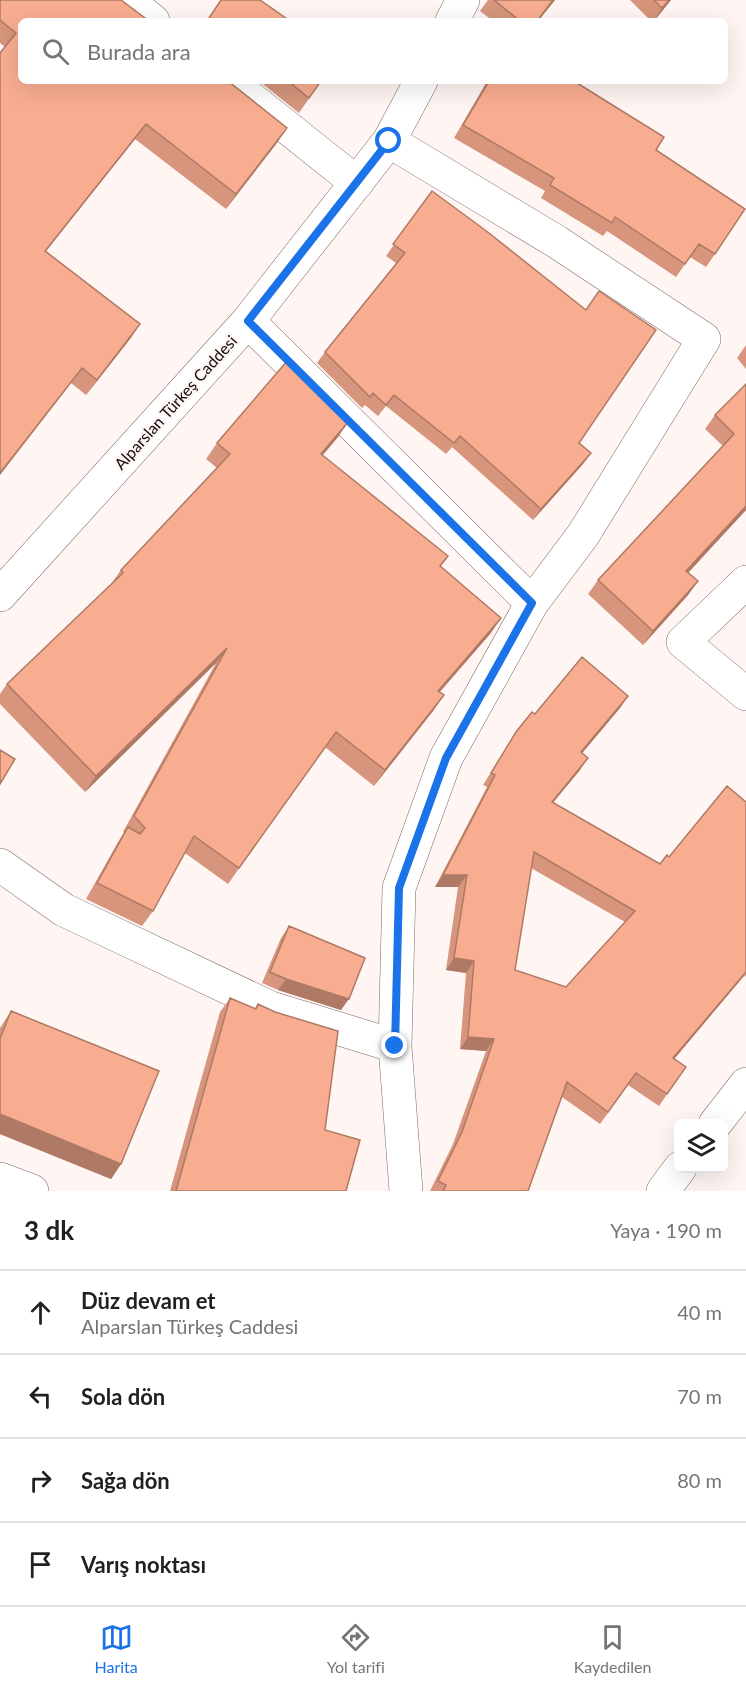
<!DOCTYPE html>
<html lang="tr">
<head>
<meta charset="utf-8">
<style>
	body { margin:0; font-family:Lato,sans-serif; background:#f6f6f6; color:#202124 }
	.controls { position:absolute; right:18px; bottom:18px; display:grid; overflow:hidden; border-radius:9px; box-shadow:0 6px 24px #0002 }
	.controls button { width:54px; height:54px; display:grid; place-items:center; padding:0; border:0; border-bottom:2px solid #e0e0e0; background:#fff; color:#202124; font:30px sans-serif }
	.stop { position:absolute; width:18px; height:18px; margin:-14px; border:4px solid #1a73e8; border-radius:50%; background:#fff }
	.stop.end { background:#1a73e8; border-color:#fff; box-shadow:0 2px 6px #0008 }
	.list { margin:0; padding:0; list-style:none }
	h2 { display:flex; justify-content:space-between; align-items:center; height:78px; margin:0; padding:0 24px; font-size:26px }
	h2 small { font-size:20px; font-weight:400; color:#757577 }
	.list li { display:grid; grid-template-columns:39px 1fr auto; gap:18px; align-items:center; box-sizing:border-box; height:84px; padding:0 24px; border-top:2px solid #e0e0e0 }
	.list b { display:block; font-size:22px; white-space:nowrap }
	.list p { margin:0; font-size:20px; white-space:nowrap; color:#757577 }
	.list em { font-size:20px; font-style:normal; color:#757577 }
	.icon { flex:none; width:33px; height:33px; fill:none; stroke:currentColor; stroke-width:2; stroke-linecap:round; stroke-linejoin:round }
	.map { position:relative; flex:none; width:746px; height:1191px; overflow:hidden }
	.search { position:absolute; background:#fff; box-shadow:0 6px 24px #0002; left:18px; right:18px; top:18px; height:66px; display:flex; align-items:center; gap:15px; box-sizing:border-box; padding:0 21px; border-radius:9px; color:#757577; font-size:22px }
	.sheet { height:414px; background:#fff }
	nav { display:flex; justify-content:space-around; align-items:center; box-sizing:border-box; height:84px; border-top:2px solid #e0e0e0; background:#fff; font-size:16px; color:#757577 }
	nav a { display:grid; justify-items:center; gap:3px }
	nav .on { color:#1a73e8 }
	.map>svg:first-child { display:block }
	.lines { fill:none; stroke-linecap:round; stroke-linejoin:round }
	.minor-casing { stroke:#7d6b64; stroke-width:34 }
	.minor { stroke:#fff; stroke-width:33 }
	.wall { fill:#d6957c; fill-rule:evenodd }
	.shaded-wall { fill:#ae7965 }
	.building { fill:#f9ad90; stroke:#ae7965; stroke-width:1.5; fill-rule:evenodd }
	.route { stroke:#1a73e8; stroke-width:8 }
	.labels { text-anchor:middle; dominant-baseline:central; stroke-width:4.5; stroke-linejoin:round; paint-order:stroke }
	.street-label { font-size:16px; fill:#120b09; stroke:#fff6f3 }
</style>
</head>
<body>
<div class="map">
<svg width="746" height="1191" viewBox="0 0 746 1191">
	<rect width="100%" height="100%" fill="#fff6f3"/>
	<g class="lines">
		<!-- minor casing -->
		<g class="minor-casing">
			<path id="minor" d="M127 0 153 21
				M452 21 463 0
				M229 81 357 183
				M389 141 557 242 704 339 583 535 532 603 446 758 399 888 395 1046 406 1191
				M248 321 532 603
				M746 582 683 642 746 694
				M0 595 248 321 389 141 421 81
				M0 865 64 910 271 1008 395 1046
				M715 1124 746 1084
				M0 1179 32 1191
				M663 1191 680 1168"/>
		</g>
		<!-- minor -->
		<use href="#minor" class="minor"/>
	</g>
	<!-- wall -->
	<path class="wall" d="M0 0 287 128 226 209 135 139 46 251 140 324 130 339 86 395 71 383 5 47 0 43Z
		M488 0H555L538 21H493L480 11Z
		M630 0H671L654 21H651Z
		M259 81H321L299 113Z
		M487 81H579L577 83 656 150 715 254 706 267 690 257 676 277 607 231 603 236 541 198 545 191 454 138Z
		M432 191 579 443 591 453 583 464 533 520 452 447 446 454 386 406 378 416 365 405 362 408 317 363 325 352 396 263 386 256Z
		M746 345V369L737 358Z
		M746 384V510L688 572 698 581 688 595 643 645 588 594 598 580 723 446 705 429 715 415Z
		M338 437 322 456 441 566 501 618 490 634 440 692 444 695 433 711 374 786 325 747 228 884 185 853 153 911 142 926 86 899 118 842 124 832H123L216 663 85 792 0 704V694L7 684 111 584 121 570 217 468 206 459 217 443Z
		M628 696 620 708 582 753 580 770 553 803 660 864 669 857 746 802V977L745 975 674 1059 686 1067 659 1106 628 1085 600 1124 562 1097 528 1191H430L453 1144 486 1051 460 1049 466 973 446 970 458 887H435L487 787 483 785 516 732 535 714ZM531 868 625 922 566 987 515 970Z
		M289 926 341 1010 278 990 262 983 281 938Z
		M230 998 255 1008 258 1004 275 1012 325 1130 346 1191H170L220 1012Z
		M11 1011 121 1164 111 1179 0 1134V1028Z"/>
	<!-- shaded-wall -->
	<path class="shaded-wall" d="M553 0H555L538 21H537Z
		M669 0H671L654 21 662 8Z
		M146 124 135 139 35 265 45 251Z
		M287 128 277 143 226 209 236 194Z
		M140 324 130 339 86 395 97 380Z
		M82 368 71 383 0 475V473Z
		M349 421 338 437 310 470 321 454Z
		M591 453 583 464 533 520 541 509Z
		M746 506V510L677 585 686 571Z
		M698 581 688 595 643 645 653 631Z
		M501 618 490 634 427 706 438 691Z
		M227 648 216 663 85 792 96 776Z
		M444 695 433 711 374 786 385 770Z
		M628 696 620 708 573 764 581 752Z
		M588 758 580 770 543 814 552 802Z
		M443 875H467L458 887H435Z
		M454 958 474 961 466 973 446 970Z
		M746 972V973L665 1070 673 1058Z
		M286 979 349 999 341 1010 278 990Z
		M468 1037 494 1039 486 1051 460 1049Z
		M0 1114 121 1164 111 1179 0 1134Z"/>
	<!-- building -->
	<path class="building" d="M0 0H121L149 21H21V81H228L287 128 236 194 146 124 45 251 140 324 97 380 82 368 0 473V53L16 33 0 20Z
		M221 0H260L290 21H207Z
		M494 0H553L537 21H520Z
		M654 0H669L662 8Z
		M288 81H321L309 98Z
		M489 81H579L577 83 664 137 656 150 745 209 715 254 699 244 685 264 615 217 612 223 550 185 554 178 463 125Z
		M432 191 485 230 586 310 599 291 656 330 579 443 591 453 541 509 460 436 454 443 394 395 386 405 373 393 370 397 325 352 405 253 393 244Z
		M287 361 349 421 321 454 448 556 440 566 501 618 438 691 444 695 385 770 336 732 239 868 194 836 153 911 97 883 128 827 140 834 145 828 134 816 227 648 96 776 7 684 123 573 121 570 230 454 217 443Z
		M746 384V506L686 571 698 581 653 631 598 580 734 434 715 415Z
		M582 657 628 696 581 752 588 758 552 802 660 864 667 855 669 857 727 786 746 802V972L673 1058 686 1067 667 1094 636 1073 608 1112 567 1082 528 1191H443L446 1185 438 1181 462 1132 494 1039 468 1037 474 961 454 958 467 875H443L495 775 491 773 516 732 532 712 535 714ZM534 852 635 911 566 987 515 970Z
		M0 750 15 759 0 784Z
		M289 926 365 958 349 999 286 979 270 972Z
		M230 998 256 1009 258 1004 275 1012 338 1031 325 1130 360 1140 346 1191H176Z
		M11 1011 159 1071 121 1164 0 1114V1039Z"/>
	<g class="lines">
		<!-- route -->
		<path class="route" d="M389 141 248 321 532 603 446 758 399 888 395 1046"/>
	</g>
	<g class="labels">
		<!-- street labels -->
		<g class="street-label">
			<text transform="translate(175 402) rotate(-48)">Alparslan Türkeş Caddesi</text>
		</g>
	</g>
</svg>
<div class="controls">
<button><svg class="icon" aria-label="layers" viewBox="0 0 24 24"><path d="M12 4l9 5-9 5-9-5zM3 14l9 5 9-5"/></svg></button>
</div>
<div class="stop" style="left:389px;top:141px"></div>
<div class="stop end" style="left:395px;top:1046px"></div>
<div class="search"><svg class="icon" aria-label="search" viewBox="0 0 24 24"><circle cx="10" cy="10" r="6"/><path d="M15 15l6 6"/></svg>Burada ara</div>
</div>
<section class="sheet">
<h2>3 dk<small>Yaya · 190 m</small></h2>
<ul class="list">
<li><svg class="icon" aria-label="ahead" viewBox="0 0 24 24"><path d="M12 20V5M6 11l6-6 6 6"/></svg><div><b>Düz devam et</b><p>Alparslan Türkeş Caddesi</p></div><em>40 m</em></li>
<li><svg class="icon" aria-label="left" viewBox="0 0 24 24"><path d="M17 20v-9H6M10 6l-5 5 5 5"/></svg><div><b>Sola dön</b></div><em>70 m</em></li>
<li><svg class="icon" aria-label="right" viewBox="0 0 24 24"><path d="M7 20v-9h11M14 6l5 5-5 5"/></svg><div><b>Sağa dön</b></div><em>80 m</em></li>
<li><svg class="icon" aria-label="arrive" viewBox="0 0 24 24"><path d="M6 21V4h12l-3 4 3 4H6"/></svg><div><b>Varış noktası</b></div></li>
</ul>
</section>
<nav>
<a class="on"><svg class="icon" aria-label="map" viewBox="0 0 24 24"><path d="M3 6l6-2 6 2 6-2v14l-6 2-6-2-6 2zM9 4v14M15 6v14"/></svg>Harita</a>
<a><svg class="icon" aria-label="directions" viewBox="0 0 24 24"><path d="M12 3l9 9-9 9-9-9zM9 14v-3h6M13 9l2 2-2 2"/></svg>Yol tarifi</a>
<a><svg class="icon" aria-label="saved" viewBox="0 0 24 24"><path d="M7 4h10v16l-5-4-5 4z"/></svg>Kaydedilen</a>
</nav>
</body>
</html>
